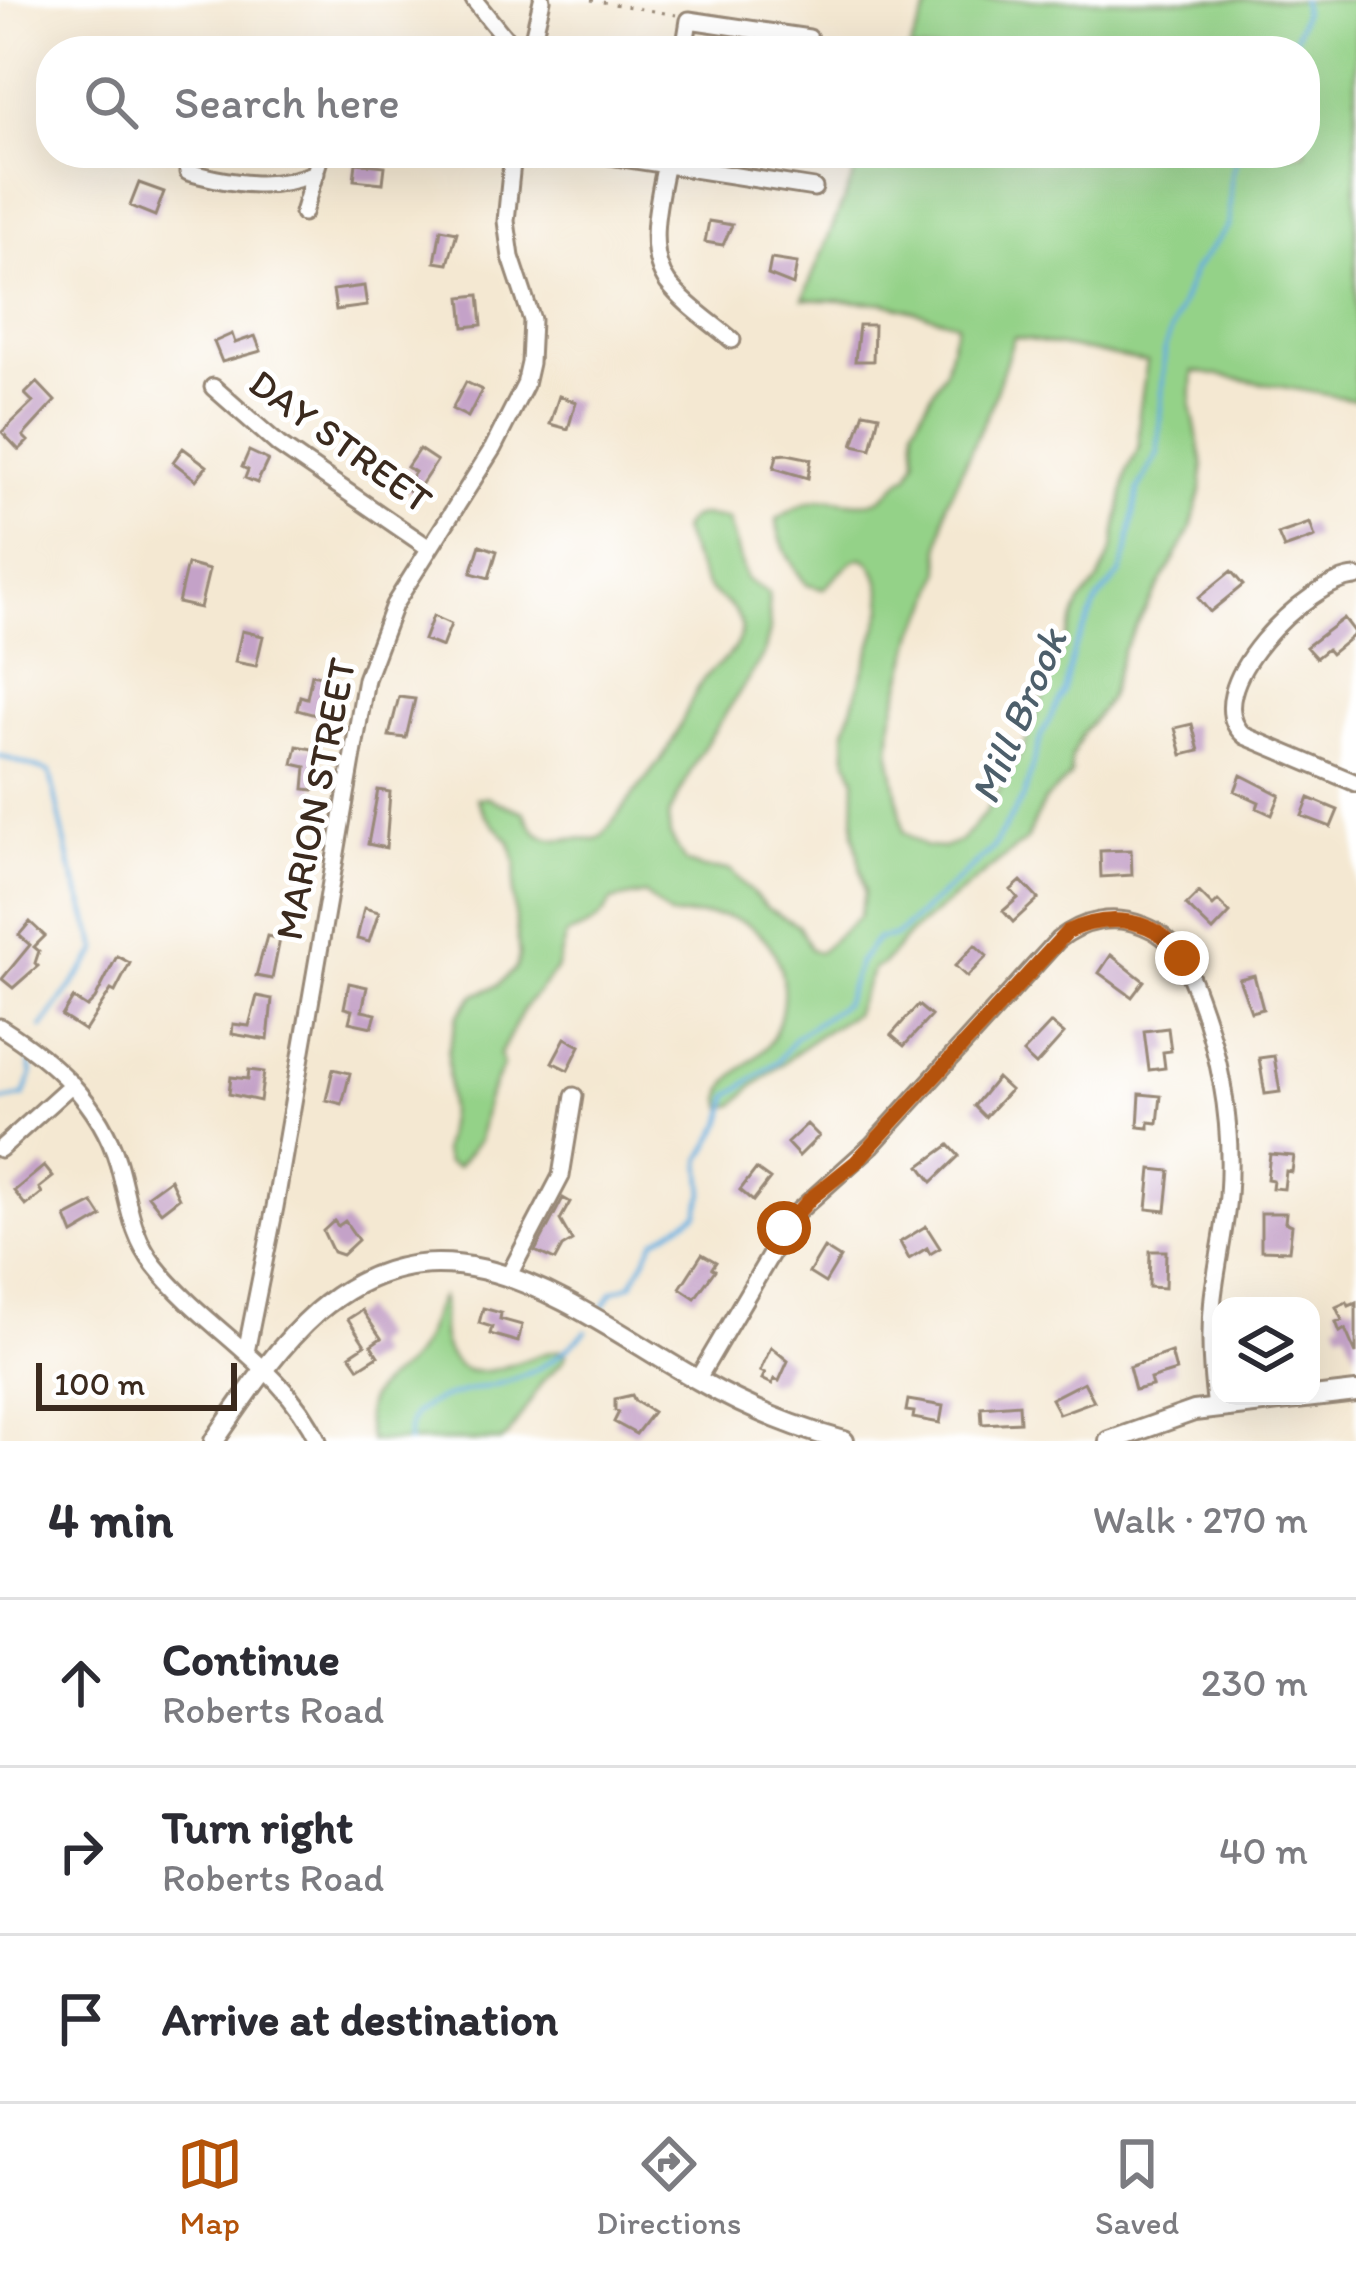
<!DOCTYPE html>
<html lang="en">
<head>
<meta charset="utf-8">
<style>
	body { margin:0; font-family:Itim,sans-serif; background:#f7f7f7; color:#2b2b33 }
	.controls { position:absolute; right:36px; bottom:36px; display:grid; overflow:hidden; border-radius:24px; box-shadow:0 12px 48px #0002 }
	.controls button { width:108px; height:108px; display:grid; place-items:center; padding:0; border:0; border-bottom:3px solid #e1e1e2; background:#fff; color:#2b2b33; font:60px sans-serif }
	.scale { position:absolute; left:36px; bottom:30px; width:201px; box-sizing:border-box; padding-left:12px; border:6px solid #3b2a1e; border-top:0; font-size:33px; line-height:42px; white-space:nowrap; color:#3b2a1e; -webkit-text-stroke:9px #fff; paint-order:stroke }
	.stop { position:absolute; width:36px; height:36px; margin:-27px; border:9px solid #b45309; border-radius:50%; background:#fff }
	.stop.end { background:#b45309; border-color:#fff; box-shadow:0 3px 12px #0008 }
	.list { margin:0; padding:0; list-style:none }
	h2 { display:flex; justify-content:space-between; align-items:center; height:156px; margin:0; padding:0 48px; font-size:51px }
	h2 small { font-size:39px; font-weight:400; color:#7c7c81 }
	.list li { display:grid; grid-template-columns:78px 1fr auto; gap:36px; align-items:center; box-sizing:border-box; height:168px; padding:0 48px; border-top:3px solid #e1e1e2 }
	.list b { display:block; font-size:45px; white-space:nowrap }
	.list p { margin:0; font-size:39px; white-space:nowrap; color:#7c7c81 }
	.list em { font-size:39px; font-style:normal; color:#7c7c81 }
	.icon { flex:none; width:66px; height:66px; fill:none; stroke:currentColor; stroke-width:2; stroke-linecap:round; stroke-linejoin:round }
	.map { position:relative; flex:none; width:1356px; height:1441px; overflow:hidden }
	.search { position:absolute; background:#fff; box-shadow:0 12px 48px #0002; left:36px; right:36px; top:36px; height:132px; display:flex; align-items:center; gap:30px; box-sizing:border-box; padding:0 42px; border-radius:48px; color:#7c7c81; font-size:45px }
	.sheet { height:660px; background:#fff }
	nav { display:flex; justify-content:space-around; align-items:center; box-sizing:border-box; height:168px; border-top:3px solid #e1e1e2; background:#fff; font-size:33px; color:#7c7c81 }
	nav a { display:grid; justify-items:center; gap:6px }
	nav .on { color:#b45309 }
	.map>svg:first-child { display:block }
	.green { fill:#94d288; stroke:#687e53; stroke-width:3; fill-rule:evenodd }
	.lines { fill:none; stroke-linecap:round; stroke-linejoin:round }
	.stream { stroke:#67afde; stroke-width:4.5 }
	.building { fill:#c4a2c8 }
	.minor-casing { stroke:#988978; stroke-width:21 }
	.major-casing { stroke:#988978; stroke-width:24 }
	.path { stroke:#988978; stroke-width:3; stroke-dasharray:3 9; stroke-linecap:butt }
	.minor { stroke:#fff; stroke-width:15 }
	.major { stroke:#fff; stroke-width:18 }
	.route { stroke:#b45309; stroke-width:15 }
	.labels { text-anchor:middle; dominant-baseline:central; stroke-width:10; stroke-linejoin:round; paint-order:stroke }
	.street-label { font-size:39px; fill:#3b2a1e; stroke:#fff }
	.water-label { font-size:42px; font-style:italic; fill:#4d5f6b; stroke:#fff }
</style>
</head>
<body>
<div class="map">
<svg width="1356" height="1441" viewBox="0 0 1356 1441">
	<rect width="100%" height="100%" fill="#fff"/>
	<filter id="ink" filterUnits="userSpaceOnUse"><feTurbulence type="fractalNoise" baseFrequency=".00833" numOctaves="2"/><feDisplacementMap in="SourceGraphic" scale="24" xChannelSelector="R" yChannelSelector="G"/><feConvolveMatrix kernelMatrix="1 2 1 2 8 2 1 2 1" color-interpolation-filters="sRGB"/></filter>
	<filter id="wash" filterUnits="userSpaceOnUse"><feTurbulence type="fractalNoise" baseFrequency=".004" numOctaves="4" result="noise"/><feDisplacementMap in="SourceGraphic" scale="48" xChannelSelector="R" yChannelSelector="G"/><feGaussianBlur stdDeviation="2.7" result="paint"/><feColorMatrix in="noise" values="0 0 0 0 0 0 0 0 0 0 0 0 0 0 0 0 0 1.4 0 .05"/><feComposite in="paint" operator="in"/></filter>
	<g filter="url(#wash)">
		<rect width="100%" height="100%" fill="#f4e8d2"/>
		<!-- green -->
		<path class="green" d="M931 0H1356V400L1193 371 1191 405 1203 465 1201 491 1190 531 1123 650 1108 700 1082 734 1071 758 1070 777 1045 800 1026 840 910 933 883 964 873 969 854 1014 819 1035 751 1088 735 1105 724 1108C712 1076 761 1063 773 1037 794 994 784 935 735 919 713 912 693 917 670 916L645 894 611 901C602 922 586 928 566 935L556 970 524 1008 500 1054 503 1066 487 1100 479 1140 457 1167 447 1163 443 1151 449 1111 448 1051 458 1015 473 996 498 985 516 968 519 956 513 894 516 864 510 842 485 815 477 798 485 797 524 812C542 851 556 836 596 839L602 836C621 811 640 787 659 762 676 741 685 711 698 688 711 662 732 666 742 630 737 601 719 604 706 585 702 579 685 539 682 530 690 509 711 517 728 520L746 579 768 593 770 630 764 654 697 758 668 817 670 835 685 862 702 868 730 870 767 908 799 926 810 949 818 953 859 917 865 892 854 833 855 779 846 756 845 730 883 609C882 592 879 564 862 558L854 560 823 589 807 585C794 569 777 539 777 519 791 511 804 501 822 500 839 498 862 508 880 499 891 494 895 480 909 475L916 459 914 425 945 370 957 323 885 303 803 299 863 153H1305V51H909ZM1014 337 1147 362 1139 413V448L1127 471 1113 548 1099 580 1080 603 1022 751 985 813 961 841 944 848 926 847 904 832 890 754 892 719 915 632 930 607 941 572 940 547 947 502 991 406Z
			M441 1297C445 1311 439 1328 444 1343 462 1404 530 1348 567 1350L564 1360 542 1382 508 1436 500 1441H370C354 1379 398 1385 419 1348 429 1332 432 1311 441 1297Z"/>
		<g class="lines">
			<!-- stream -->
			<path class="stream" d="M1291 51 1303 13 1302 0
				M0 756 50 772 71 868 98 950 42 1027
				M0 1101 24 1096 32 1075 29 1059
				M603 1307 612 1292 632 1284 655 1240 697 1214 704 1193 701 1160 722 1124 730 1095 778 1061 796 1037 844 1004 859 962 877 939 895 936 992 849 1024 796 1041 736 1063 693 1074 649 1099 598 1120 574 1127 553 1138 490 1158 453 1165 347 1194 270 1229 225 1231 179 1238 153
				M408 1441C409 1432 408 1421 415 1414 434 1393 489 1389 515 1379 541 1370 567 1351 586 1331"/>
		</g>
		<g id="blocks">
			<!-- building -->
			<path class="building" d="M356 163 385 166 383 183 354 180Z
				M139 183 164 192 155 216 130 206Z
				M709 221 732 225 723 245 705 242Z
				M441 229 457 232 448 264 435 262Z
				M771 259 797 263 793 285 768 275Z
				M364 286 367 306 336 310 333 290Z
				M479 295 482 325 464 327 461 297Z
				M859 325H874L873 361H855Z
				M232 334 235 343 255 336 261 351 222 362 214 342Z
				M37 382 55 401 23 436 28 441 19 450 2 432 33 402 25 394Z
				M466 382 482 390 468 417 452 409Z
				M559 396 576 402 568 429 550 424Z
				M864 412 879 415 871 449 853 445Z
				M183 448 207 466 196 480 173 462Z
				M419 449 437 461 415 494 404 487 415 472 407 467Z
				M249 451 268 460 257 483 245 478 248 470 242 467Z
				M787 454 811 459 808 478 774 468 777 455Z
				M1310 523 1315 537 1284 548 1278 534Z
				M480 545 497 551 489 578 471 573Z
				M187 564 209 570 200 608 178 603Z
				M1231 571 1243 585 1210 612 1198 598Z
				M433 616 451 624 442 647 424 640Z
				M1344 618 1354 631 1353 636 1331 654 1327 649 1316 658 1306 647Z
				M242 631 263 636 256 666 235 662Z
				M312 674 329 678 326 690 340 693 330 719 297 710 300 696 307 698Z
				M399 697 415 699 406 738 389 736Z
				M1192 724 1199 751 1182 755 1175 728Z
				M297 746 322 751 314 790 304 789 306 767 293 764Z
				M1241 775 1280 795 1272 815 1257 808 1259 802 1235 791Z
				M378 790 390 792 386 848 368 844Z
				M1309 798 1338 810 1331 827 1302 816Z
				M1131 850 1132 875 1101 877 1100 851Z
				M1021 881 1038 899 1013 922 1003 911 1018 898 1011 890Z
				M1199 892 1213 906 1218 901 1230 913 1213 931 1186 905Z
				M364 908 379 912 369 942 357 939Z
				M30 922 45 936 34 947 39 951 35 963 38 966 13 988 2 979 30 945 19 935Z
				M267 936 280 939 272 979 256 976Z
				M975 945 987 956 967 977 955 966Z
				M1111 955 1144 981 1132 997 1099 973Z
				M117 956 130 963 115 992 111 990 85 1031 62 1016 73 998 87 1007 95 999Z
				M1254 975 1263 1009 1251 1012 1239 979Z
				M349 983 367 987 362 1011 376 1014 372 1027 349 1022 352 1010 344 1008Z
				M257 996 272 999 268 1040 232 1034 233 1024 249 1026Z
				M918 1005 931 1016 904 1046 891 1035Z
				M1051 1023 1064 1034 1036 1065 1023 1053Z
				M1168 1028 1171 1051 1163 1052 1165 1068 1149 1070 1144 1031Z
				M565 1038 580 1046 568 1070 552 1062Z
				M1274 1056 1280 1092 1265 1094 1259 1058Z
				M333 1069 350 1073 342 1104 326 1100Z
				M249 1070 264 1072 260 1101 229 1094 231 1077 248 1079Z
				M997 1078 1010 1090 985 1117 974 1106Z
				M1140 1094 1161 1096 1158 1123 1149 1122V1128L1138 1127Z
				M807 1124 819 1136 799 1156 787 1143Z
				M949 1145 959 1156 932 1182 920 1166Z
				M1270 1154 1294 1156 1292 1172 1286 1171 1284 1189 1272 1188 1273 1180 1267 1179Z
				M44 1166 53 1177 39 1188 42 1193 26 1206 14 1191Z
				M756 1169 770 1179 753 1201 740 1190Z
				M1151 1169 1170 1171 1166 1211 1147 1209Z
				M170 1179 179 1198 161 1212 148 1195Z
				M563 1198 570 1202 560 1220 572 1241 562 1247 555 1260 535 1251Z
				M93 1203 102 1217 73 1234 66 1217Z
				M1261 1213H1286L1285 1222 1292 1225 1289 1251 1261 1250Z
				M334 1221 338 1226 345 1221 358 1240 342 1255 333 1252 323 1231Z
				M926 1226 940 1248 930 1254 927 1248 909 1259 900 1242Z
				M824 1248 840 1258 825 1283 809 1273Z
				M1150 1251H1166L1165 1288 1149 1287Z
				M702 1254 716 1262 712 1268 715 1270 695 1298 680 1288Z
				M1347 1302 1349 1306 1356 1303V1354L1345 1329 1340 1332 1336 1322 1342 1320 1336 1307Z
				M483 1308 501 1313 500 1319 522 1325 518 1342 490 1334 492 1327 479 1323Z
				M362 1310 381 1338 371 1345 378 1356 359 1368 350 1355 365 1345 348 1319Z
				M771 1347 788 1361 779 1381 774 1379 772 1384 762 1379 765 1373 760 1371Z
				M1171 1352 1176 1371 1150 1379 1152 1386 1135 1390 1129 1367Z
				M1084 1382 1094 1401 1059 1414 1051 1399Z
				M632 1395 635 1401 653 1412 636 1434 614 1422 619 1412 615 1410V1399Z
				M908 1400 943 1406 940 1423 913 1418 914 1412 906 1411Z
				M1019 1404 1020 1422 982 1424 981 1407Z"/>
		</g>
	</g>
	<g filter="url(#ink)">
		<use href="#blocks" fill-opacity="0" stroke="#988978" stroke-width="3"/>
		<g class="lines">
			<!-- minor casing -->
			<g class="minor-casing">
				<path id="minor" d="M474 0 504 37 523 51
					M530 51 542 0
					M684 51 689 20 809 38
					M590 153 814 188
					M668 153C661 191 643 249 668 283 685 305 711 322 732 340
					M188 172C232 184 272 191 316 173
					M303 213 321 153
					M213 387 279 445 429 548
					M1356 577C1309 579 1192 693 1245 736L1356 783
					M0 1027C52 1060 100 1102 118 1163 129 1201 130 1234 155 1266 205 1329 284 1367 318 1441
					M0 1149 72 1084
					M509 1275 561 1176 574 1096
					M246 1352 275 1207 366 679 394 605 493 448 525 385 530 363 532 320 511 257 506 221 513 153
					M697 1380 794 1215 872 1145 1058 940C1083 920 1114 914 1144 926 1176 938 1187 966 1198 996 1222 1061 1233 1128 1228 1196 1225 1230 1217 1263 1213 1297 1209 1334 1211 1371 1216 1408"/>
			</g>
			<!-- major casing -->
			<g class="major-casing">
				<path id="major" d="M214 1441C245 1396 276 1348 317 1312 451 1198 580 1314 700 1381 745 1407 793 1427 844 1441
					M1109 1441 1194 1411 1356 1392"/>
			</g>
			<!-- path -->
			<path class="path" d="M591 0 676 15"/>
			<!-- minor -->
			<use href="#minor" class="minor"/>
			<!-- major -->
			<use href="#major" class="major"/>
		</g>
	</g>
	<g class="lines" filter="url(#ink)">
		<!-- route -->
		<path class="route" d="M784 1228 811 1198 856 1162 1067 932C1109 912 1157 917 1182 958"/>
	</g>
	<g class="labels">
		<!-- street labels -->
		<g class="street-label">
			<text transform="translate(341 441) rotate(36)">DAY STREET</text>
			<text transform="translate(315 799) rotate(-79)">MARION STREET</text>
		</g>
		<!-- water labels -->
		<g class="water-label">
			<text transform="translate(1018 716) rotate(-67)">Mill Brook</text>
		</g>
	</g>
</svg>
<div class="controls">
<button><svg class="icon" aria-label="layers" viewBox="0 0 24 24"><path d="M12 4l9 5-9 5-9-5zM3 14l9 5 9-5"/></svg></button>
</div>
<div class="scale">100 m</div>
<div class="stop" style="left:784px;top:1228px"></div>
<div class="stop end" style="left:1182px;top:958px"></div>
<div class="search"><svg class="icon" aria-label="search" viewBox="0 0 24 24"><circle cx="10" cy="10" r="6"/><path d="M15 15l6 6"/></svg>Search here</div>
</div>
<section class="sheet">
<h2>4 min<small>Walk · 270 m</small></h2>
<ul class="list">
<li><svg class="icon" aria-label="ahead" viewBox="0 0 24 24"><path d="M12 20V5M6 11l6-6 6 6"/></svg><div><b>Continue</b><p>Roberts Road</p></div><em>230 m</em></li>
<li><svg class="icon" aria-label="right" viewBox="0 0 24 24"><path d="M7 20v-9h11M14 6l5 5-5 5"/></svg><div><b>Turn right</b><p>Roberts Road</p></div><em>40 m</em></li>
<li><svg class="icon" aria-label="arrive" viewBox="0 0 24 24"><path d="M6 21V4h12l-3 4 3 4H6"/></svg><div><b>Arrive at destination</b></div></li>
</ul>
</section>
<nav>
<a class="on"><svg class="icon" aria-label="map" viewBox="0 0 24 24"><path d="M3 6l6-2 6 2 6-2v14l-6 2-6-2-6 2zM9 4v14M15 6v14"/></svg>Map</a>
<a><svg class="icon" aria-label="directions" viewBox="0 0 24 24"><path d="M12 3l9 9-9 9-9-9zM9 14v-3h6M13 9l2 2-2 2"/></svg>Directions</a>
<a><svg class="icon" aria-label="saved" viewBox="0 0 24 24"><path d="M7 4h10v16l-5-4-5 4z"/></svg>Saved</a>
</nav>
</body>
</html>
